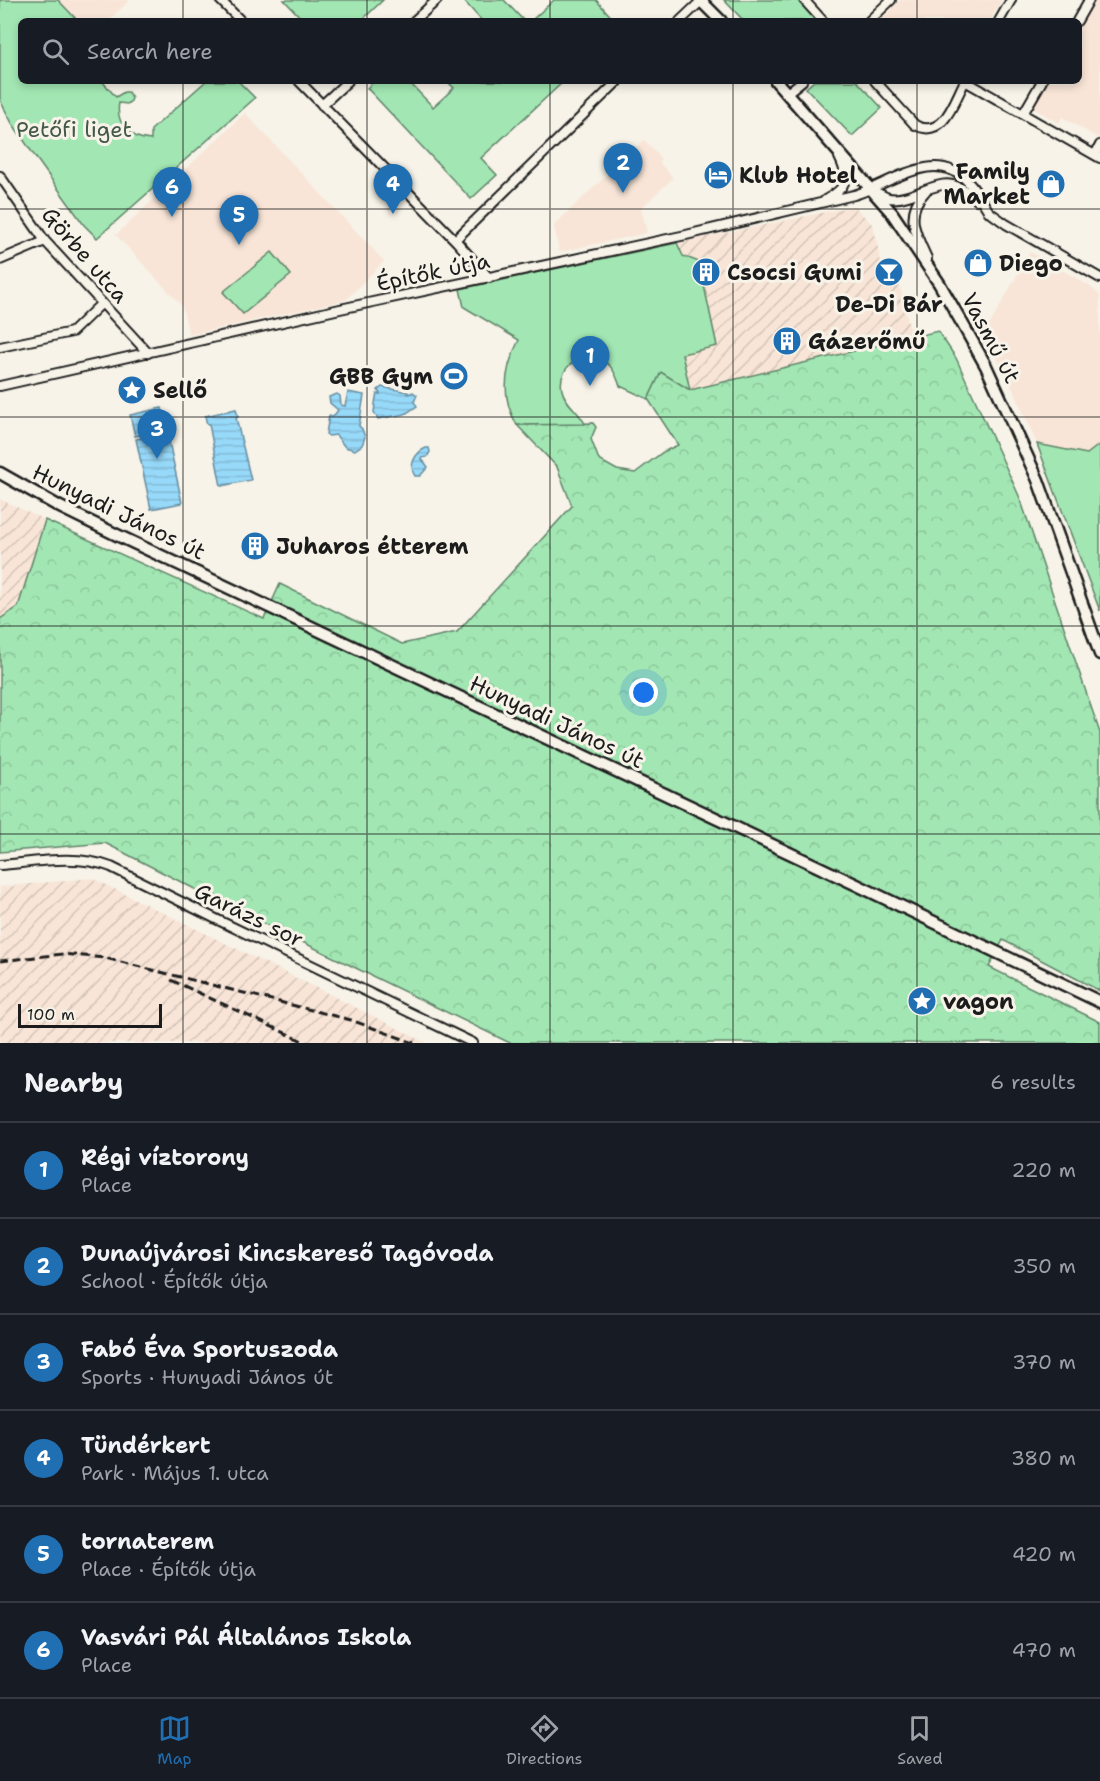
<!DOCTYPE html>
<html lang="en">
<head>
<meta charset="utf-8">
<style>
	body { margin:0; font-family:"Shantell Sans",sans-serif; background:#242831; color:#f1f3f6 }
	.scale { position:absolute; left:18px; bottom:15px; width:144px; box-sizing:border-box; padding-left:6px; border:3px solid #1c1c1c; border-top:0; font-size:16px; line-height:21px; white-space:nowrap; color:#1c1c1c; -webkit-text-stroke:4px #f7f3e8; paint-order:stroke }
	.you { position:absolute; left:644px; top:693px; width:21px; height:21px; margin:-15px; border:4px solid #fff; border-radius:50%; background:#1a73e8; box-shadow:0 0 0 9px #1a73e833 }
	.badge { display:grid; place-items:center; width:39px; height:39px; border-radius:50%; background:#1f6fb2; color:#fff; font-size:20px; font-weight:700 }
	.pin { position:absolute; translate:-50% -50px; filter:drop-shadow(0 2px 3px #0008) }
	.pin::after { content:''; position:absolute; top:32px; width:21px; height:18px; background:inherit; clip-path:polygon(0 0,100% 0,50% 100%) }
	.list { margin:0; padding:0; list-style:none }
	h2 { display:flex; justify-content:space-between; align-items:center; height:78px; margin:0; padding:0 24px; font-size:26px }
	h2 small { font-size:20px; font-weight:400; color:#9ea1a6 }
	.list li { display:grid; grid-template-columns:39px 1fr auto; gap:18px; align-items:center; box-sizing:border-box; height:96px; padding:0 24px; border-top:2px solid #363941 }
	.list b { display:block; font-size:22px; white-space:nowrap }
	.list p { margin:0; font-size:20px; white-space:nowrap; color:#9ea1a6 }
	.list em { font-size:20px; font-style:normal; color:#9ea1a6 }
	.icon { flex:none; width:33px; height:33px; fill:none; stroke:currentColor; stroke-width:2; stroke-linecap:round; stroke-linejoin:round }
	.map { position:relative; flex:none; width:1100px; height:1043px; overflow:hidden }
	.search { position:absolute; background:#171b24; box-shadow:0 3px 9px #0003; left:18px; right:18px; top:18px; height:66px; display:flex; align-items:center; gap:15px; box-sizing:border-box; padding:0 21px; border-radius:9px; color:#9ea1a6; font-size:22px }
	.sheet { height:654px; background:#171b24 }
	nav { display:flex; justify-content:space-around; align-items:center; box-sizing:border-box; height:84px; border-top:2px solid #363941; background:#171b24; font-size:16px; color:#9ea1a6 }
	nav a { display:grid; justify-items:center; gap:3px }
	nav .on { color:#1f6fb2 }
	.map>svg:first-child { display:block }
	.built { fill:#f8e5d7 }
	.industrial { fill:url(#industrial-furrows) }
	.forest { fill:url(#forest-crowns); stroke:#5f8268; stroke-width:1.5 }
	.park { fill:#a2e7b3; stroke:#5f8268; stroke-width:1.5 }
	.water { fill:url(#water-rules); stroke:#668da1; stroke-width:1.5 }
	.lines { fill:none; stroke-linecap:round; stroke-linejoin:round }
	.street-casing { stroke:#1c1c1c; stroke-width:12 }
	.secondary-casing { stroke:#1c1c1c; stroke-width:15 }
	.street { stroke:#f7f3e8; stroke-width:8 }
	.secondary { stroke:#f7f3e8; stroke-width:10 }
	.rail { stroke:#1c1c1c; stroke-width:3; stroke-dasharray:9 4.5; stroke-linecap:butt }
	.grid { fill:none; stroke:#1c1c1c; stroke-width:1.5; stroke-opacity:0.55 }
	.labels { text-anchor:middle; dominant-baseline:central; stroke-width:6; stroke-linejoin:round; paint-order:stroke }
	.park-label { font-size:22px; fill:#445949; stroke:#f7f3e8 }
	.poi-label { font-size:22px; font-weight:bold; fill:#1c1c1c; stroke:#f7f3e8; text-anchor:start }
	.street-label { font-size:22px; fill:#1c1c1c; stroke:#f7f3e8 }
</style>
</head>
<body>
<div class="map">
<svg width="1100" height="1043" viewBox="0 0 1100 1043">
	<defs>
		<pattern id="industrial-furrows" width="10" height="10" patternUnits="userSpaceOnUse" patternTransform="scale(1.5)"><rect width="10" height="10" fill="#f8e5d7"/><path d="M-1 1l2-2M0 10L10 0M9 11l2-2" fill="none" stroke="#d4c4b8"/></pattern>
		<pattern id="forest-crowns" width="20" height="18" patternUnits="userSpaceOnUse" patternTransform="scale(1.5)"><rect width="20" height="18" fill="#a2e7b3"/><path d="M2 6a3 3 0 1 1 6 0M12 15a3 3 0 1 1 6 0" fill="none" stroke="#8bc699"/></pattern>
		<pattern id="water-rules" width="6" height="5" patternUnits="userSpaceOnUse" patternTransform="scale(1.5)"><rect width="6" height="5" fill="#97d9f9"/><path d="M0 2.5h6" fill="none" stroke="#82bad5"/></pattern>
	</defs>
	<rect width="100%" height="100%" fill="#f7f3e8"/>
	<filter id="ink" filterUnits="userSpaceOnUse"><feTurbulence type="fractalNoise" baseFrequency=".0167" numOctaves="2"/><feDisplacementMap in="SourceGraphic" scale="12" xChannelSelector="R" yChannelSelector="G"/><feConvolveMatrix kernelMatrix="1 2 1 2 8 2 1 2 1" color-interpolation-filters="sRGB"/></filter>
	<g filter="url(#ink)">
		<!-- built -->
		<path class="built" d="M58 0H128L129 1 108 21H78Z
			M900 0H1002L990 21H881Z
			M1092 0H1100V134L1098 138 1062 117 1059 123 1031 107 1046 81H1079V23Z
			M245 113 384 261 346 300 189 335 182 306 116 235Z
			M644 140 657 153 661 160 659 162 673 178 641 208 647 233 559 252 554 225Z
			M1030 252 1088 285 1100 295V444L1087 454 1037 444 1014 391 984 335Z"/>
		<!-- industrial -->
		<path class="industrial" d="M854 206 873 225 885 281 898 278 912 338 690 390 681 354 717 345 677 243Z
			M0 499 45 520 18 607 0 619Z
			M92 878 327 993 427 1043H0V887Z"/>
		<!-- forest -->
		<path class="forest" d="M938 331 956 358 1020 498 1100 733V991L1003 940 989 967 1100 1022V1043H510L226 905 105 843 0 852V619L18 607 45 520 264 619 280 584 402 644 457 632 572 506 557 467 517 425 593 423 596 427 591 439 599 460 617 470 635 473 663 452 678 445 648 399 661 372 690 390Z"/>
		<!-- park -->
		<path class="park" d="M0 0H58L78 21H21V81H102L116 97 124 92H128L132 98 131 101 127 104 119 103C115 124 131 139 151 140V130L206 81H238L255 98 97 238 84 225 36 158 12 123 0 100Z
			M284 0H383L361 21H304Z
			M465 0H504L524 21H482L464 1Z
			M554 0H596L615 21H531Z
			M724 0H800L817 21H744Z
			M374 81H408L433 107 454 88 447 81H564L481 158 497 175 471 199 367 88Z
			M814 81H857L882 108 852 136 806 88Z
			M677 243 683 256 699 262 717 346 682 354 690 390 661 372 648 399 620 386C617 378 615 371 609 365 590 347 556 363 562 390 565 404 579 411 585 424L517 425C500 397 505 367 519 340L464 307 460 289Z
			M272 252 291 275 243 314 223 292Z
			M1037 444 1087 454 1100 444V611Z"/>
		<!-- water -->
		<path class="water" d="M382 387 408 392V394L413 392 417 395 414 402 417 406 405 414 378 419 374 412C375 406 375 400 377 394H380L378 390Z
			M348 392 364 395 359 426 362 429 365 437 362 445 355 450 345 447 336 435 329 436 326 434 329 416 333 417 338 410 330 403 329 397 337 394 340 396 341 405 345 406Z
			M162 408 167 429 135 436 130 415Z
			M236 409 238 417 236 418 251 480 221 486 209 424H207L205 416Z
			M167 432 182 503 151 509 136 439Z
			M426 448H429L430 452 427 457 421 458 428 467 420 476H415C408 466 415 453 426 448Z"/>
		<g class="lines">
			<!-- street casing -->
			<g class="street-casing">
				<path id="street" d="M220 0 241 21
					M804 0 823 21
					M414 21 437 0
					M680 21 701 1
					M869 21 891 0
					M999 21 1011 0
					M1077 21 1089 0
					M299 81 457 242 489 278
					M875 81 915 125C944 140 954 101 965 81
					M965 81 1100 158
					M787 93 802 81
					M322 105 348 81
					M1023 114 1042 81
					M1095 155 1100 145
					M0 176 45 241 148 353
					M876 192C880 194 885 197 889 198 895 199 902 198 908 196 940 186 949 174 977 200
					M925 192C904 213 916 235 927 258
					M825 200C847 188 850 179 839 157
					M988 211 1006 224 1100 278
					M455 240 618 81
					M0 260 45 241
					M0 347 72 332 102 303
					M0 386 340 309 686 235 854 195C889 185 935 146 968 182 977 191 983 203 990 213
					M0 865C37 862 76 854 111 867L218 920 473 1043"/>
			</g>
			<!-- secondary casing -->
			<g class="secondary-casing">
				<path id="secondary" d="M700 0 721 21
					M776 81 892 213 939 283 962 323 986 366 1038 480 1100 654
					M0 473 60 507 117 535 857 885 1100 1002"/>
			</g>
			<!-- street -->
			<use href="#street" class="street"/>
			<!-- secondary -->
			<use href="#secondary" class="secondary"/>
			<!-- rail -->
			<path class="rail" d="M0 961 63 954 105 958 351 1020 414 1043
				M171 980 307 1043"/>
		</g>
	</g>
	<!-- grid -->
	<path class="grid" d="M183 0V21M367 0V21M550 0V21M733 0V21M917 0V21M183 81V1043M367 81V1043M550 81V1043M733 81V1043M917 81V1043M0 209H1100M0 417H1100M0 626H1100M0 834H1100"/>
	<!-- icons -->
	<defs>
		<g id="hotel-disc" transform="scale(1.5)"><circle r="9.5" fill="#1f6fb2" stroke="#f7f3e8"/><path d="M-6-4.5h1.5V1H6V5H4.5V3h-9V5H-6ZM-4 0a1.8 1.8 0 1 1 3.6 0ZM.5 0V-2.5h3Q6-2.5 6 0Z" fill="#fff"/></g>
		<g id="shop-disc" transform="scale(1.5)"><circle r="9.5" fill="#1f6fb2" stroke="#f7f3e8"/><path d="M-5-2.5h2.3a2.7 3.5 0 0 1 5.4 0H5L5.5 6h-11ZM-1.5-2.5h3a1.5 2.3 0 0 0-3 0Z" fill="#fff"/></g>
		<g id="building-disc" transform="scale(1.5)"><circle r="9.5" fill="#1f6fb2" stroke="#f7f3e8"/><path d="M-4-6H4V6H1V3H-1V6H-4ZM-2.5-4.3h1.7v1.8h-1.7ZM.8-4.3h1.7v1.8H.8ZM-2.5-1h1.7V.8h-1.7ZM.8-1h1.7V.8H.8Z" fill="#fff"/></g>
		<g id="bar-disc" transform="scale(1.5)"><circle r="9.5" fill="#1f6fb2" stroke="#f7f3e8"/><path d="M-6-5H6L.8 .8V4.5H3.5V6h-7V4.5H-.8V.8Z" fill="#fff"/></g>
		<g id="stadium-disc" transform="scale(1.5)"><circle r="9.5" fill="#1f6fb2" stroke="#f7f3e8"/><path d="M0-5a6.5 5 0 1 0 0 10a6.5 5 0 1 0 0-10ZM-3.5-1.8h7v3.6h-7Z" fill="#fff"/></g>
		<g id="sight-disc" transform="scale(1.5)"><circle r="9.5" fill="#1f6fb2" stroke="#f7f3e8"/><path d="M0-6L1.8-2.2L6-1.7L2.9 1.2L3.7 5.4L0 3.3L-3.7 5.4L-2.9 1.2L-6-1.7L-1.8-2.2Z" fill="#fff"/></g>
	</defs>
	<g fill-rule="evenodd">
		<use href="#hotel-disc" x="718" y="175"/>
		<use href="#shop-disc" x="1051" y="184"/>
		<use href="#shop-disc" x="978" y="263"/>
		<use href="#building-disc" x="706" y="272"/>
		<use href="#bar-disc" x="889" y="272"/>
		<use href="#building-disc" x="787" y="341"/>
		<use href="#stadium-disc" x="454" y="376"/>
		<use href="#sight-disc" x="132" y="390"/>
		<use href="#building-disc" x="255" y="546"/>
		<use href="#sight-disc" x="922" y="1001"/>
	</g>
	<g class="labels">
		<!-- park labels -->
		<g class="park-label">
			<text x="74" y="129">Petőfi liget</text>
		</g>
		<!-- poi labels -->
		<g class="poi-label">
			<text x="1030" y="171" text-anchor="end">Family<tspan x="1030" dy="25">Market</tspan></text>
			<text x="739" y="175">Klub Hotel</text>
			<text x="999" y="263">Diego</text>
			<text x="727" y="272">Csocsi Gumi</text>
			<text x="889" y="304" text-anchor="middle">De-Di Bár</text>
			<text x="808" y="341">Gázerőmű</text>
			<text x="433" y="376" text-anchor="end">GBB Gym</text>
			<text x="153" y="390">Sellő</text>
			<text x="276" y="546">Juharos étterem</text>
			<text x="943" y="1001">vagon</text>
		</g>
		<!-- street labels -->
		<g class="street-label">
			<text transform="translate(85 255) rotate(49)">Görbe utca</text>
			<text transform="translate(433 272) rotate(-12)">Építők útja</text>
			<text transform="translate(991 338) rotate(62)">Vasmű út</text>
			<text transform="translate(119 512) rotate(26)">Hunyadi János út</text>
			<text transform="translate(557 722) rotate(25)">Hunyadi János út</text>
			<text transform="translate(249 915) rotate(26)">Garázs sor</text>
		</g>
	</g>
</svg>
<div class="scale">100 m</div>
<div class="you"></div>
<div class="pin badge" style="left:590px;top:386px">1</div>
<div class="pin badge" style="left:623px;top:193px">2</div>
<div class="pin badge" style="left:157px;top:459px">3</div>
<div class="pin badge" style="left:393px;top:214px">4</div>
<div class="pin badge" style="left:239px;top:245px">5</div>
<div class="pin badge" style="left:172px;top:217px">6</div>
<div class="search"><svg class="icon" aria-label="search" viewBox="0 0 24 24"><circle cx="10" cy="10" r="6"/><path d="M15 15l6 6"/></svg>Search here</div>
</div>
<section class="sheet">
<h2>Nearby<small>6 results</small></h2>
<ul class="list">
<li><span class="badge">1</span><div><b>Régi víztorony</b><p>Place</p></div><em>220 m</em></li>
<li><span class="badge">2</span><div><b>Dunaújvárosi Kincskereső Tagóvoda</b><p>School · Építők útja</p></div><em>350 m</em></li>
<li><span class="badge">3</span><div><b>Fabó Éva Sportuszoda</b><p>Sports · Hunyadi János út</p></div><em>370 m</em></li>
<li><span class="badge">4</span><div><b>Tündérkert</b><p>Park · Május 1. utca</p></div><em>380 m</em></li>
<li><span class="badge">5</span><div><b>tornaterem</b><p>Place · Építők útja</p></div><em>420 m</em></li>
<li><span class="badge">6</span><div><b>Vasvári Pál Általános Iskola</b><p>Place</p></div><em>470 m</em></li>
</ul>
</section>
<nav>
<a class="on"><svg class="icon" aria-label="map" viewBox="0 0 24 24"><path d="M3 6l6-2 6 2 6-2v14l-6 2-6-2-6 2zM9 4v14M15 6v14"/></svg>Map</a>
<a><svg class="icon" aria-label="directions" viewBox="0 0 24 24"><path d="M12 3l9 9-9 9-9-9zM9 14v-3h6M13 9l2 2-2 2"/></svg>Directions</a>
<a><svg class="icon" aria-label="saved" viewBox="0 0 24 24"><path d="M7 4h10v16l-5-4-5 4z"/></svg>Saved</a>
</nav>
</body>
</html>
